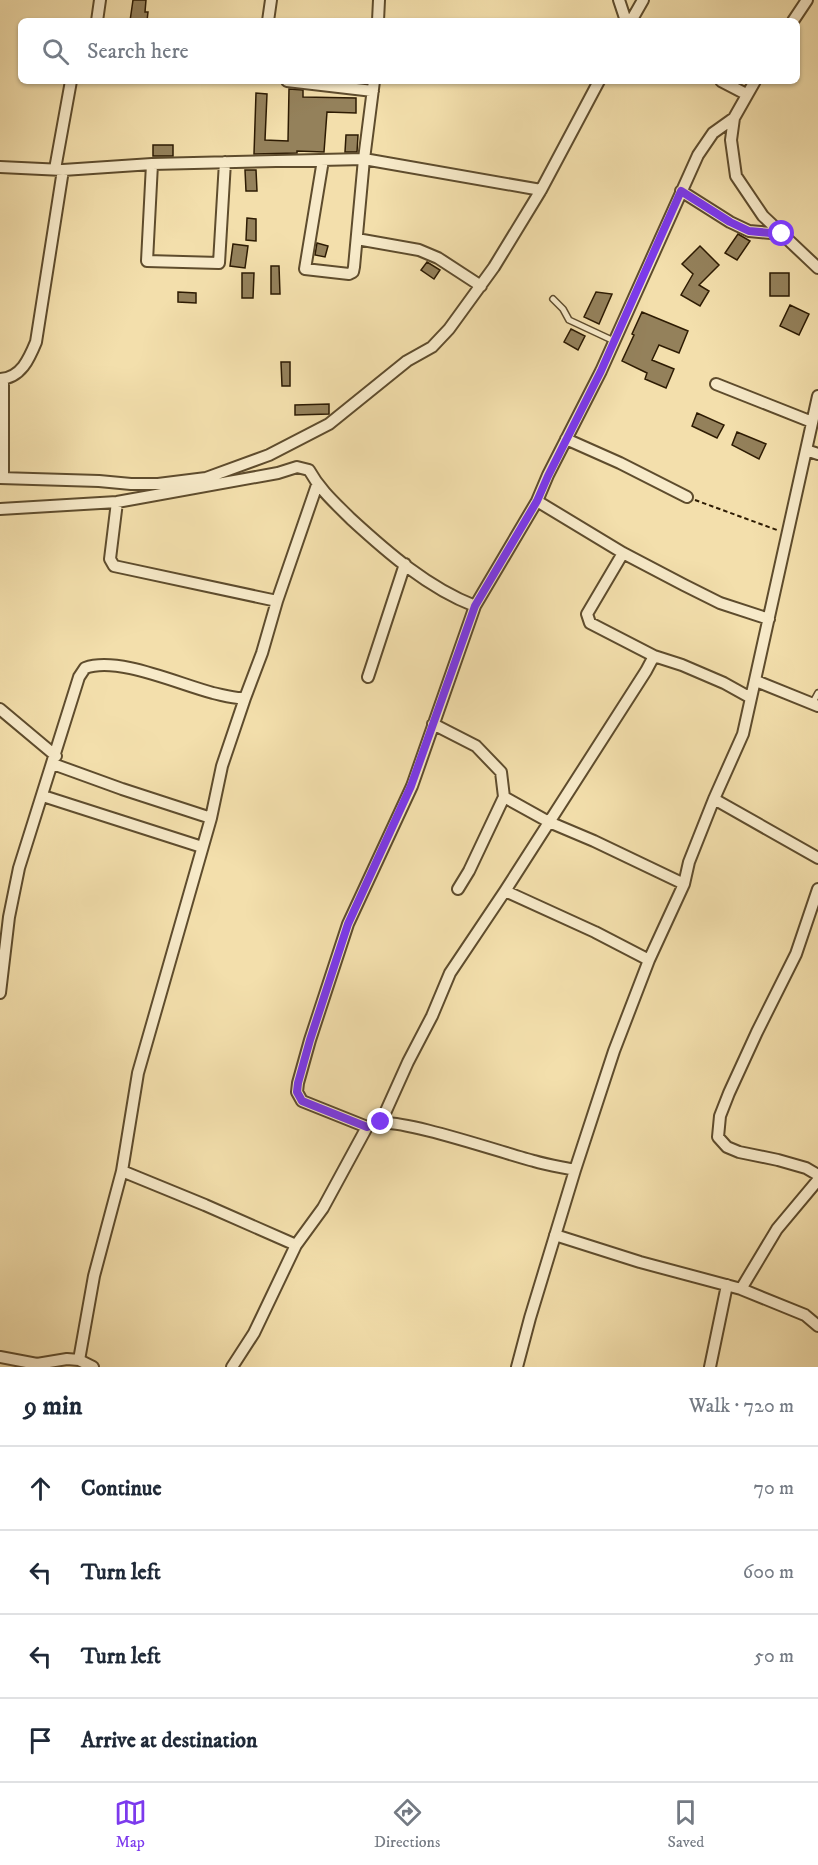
<!DOCTYPE html>
<html lang="en">
<head>
<meta charset="utf-8">
<style>
	body { margin:0; font-family:"IM FELL DW Pica",serif; background:#f6f6f7; color:#1f2937 }
	.stop { position:absolute; width:18px; height:18px; margin:-14px; border:4px solid #7c3aed; border-radius:50%; background:#fff }
	.stop.end { background:#7c3aed; border-color:#fff; box-shadow:0 2px 6px #0008 }
	.list { margin:0; padding:0; list-style:none }
	h2 { display:flex; justify-content:space-between; align-items:center; height:78px; margin:0; padding:0 24px; font-size:26px }
	h2 small { font-size:20px; font-weight:400; color:#747a83 }
	.list li { display:grid; grid-template-columns:39px 1fr auto; gap:18px; align-items:center; box-sizing:border-box; height:84px; padding:0 24px; border-top:2px solid #e0e1e3 }
	.list b { display:block; font-size:22px; white-space:nowrap }
	.list em { font-size:20px; font-style:normal; color:#747a83 }
	.icon { flex:none; width:33px; height:33px; fill:none; stroke:currentColor; stroke-width:2; stroke-linecap:round; stroke-linejoin:round }
	.map { position:relative; flex:none; width:818px; height:1367px; overflow:hidden }
	.search { position:absolute; background:#fff; box-shadow:0 2px 4px #0004; left:18px; right:18px; top:18px; height:66px; display:flex; align-items:center; gap:15px; box-sizing:border-box; padding:0 21px; border-radius:9px; color:#747a83; font-size:22px }
	.sheet { height:414px; background:#fff }
	nav { display:flex; justify-content:space-around; align-items:center; box-sizing:border-box; height:84px; border-top:2px solid #e0e1e3; background:#fff; font-size:16px; color:#747a83 }
	nav a { display:grid; justify-items:center; gap:3px }
	nav .on { color:#7c3aed }
	.map>svg:first-child { display:block }
	.building { fill:#94815b; stroke:#2d1b03; stroke-width:1.5 }
	.lines { fill:none; stroke-linecap:round; stroke-linejoin:round }
	.lane-casing { stroke:#5e4c2d; stroke-width:8 }
	.street-casing { stroke:#5e4c2d; stroke-width:14 }
	.path { stroke:#2d1b03; stroke-width:2; stroke-dasharray:4.5 3; stroke-linecap:butt }
	.lane { stroke:#f7eac9; stroke-width:5 }
	.street { stroke:#f7eac9; stroke-width:10 }
	.route { stroke:#7c3aed; stroke-width:8 }
</style>
</head>
<body>
<div class="map">
<svg width="818" height="1367" viewBox="0 0 818 1367">
	<rect width="100%" height="100%" fill="#f3dfac"/>
	<filter id="stains"><feTurbulence type="fractalNoise" baseFrequency=".00333" numOctaves="4"/><feColorMatrix values="0 0 0 0 .2 0 0 0 0 .09 0 0 0 0 .02 0 0 0 .5 -.17"/></filter>
	<radialGradient id="worn" r=".72"><stop offset=".6" stop-color="#630" stop-opacity="0"/><stop offset="1" stop-color="#630" stop-opacity=".3"/></radialGradient>
	<!-- building -->
	<path class="building" d="M133 0H146L145 12H148L147 21H130Z
		M289 89 303 90V97L356 98V113L327 112 324 152 297 151V153L254 154 256 93 267 94 265 140 288 141Z
		M346 135H358L357 152H345Z
		M153 145H173V156H153Z
		M245 170H256L257 191H246Z
		M247 218 256 219V241L246 240Z
		M738 234 750 241 737 260 725 253Z
		M317 243 328 246 325 257 315 255Z
		M233 244 248 246 245 268 230 266Z
		M700 246 719 265 699 285 709 291 700 306 681 295 693 274 682 264Z
		M427 262 440 270 434 279 421 270Z
		M271 266H279L280 294H271Z
		M242 273H254L253 298H242Z
		M770 273H789V296H770Z
		M178 292 196 293V303L178 302Z
		M596 292 612 294 599 324 584 317Z
		M790 305 809 314 799 335 780 326Z
		M642 312 688 331 679 353 659 345 652 360 674 369 666 388 645 379 647 373 622 361 634 335 632 334Z
		M571 329 585 336 578 350 564 342Z
		M281 362H290V386H282Z
		M329 404V414L295 415V405Z
		M697 413 724 425 717 438 692 426Z
		M737 432 766 444 759 459 732 445Z"/>
	<g class="lines">
		<!-- lane casing -->
		<g class="lane-casing">
			<path id="lane" d="M553 299 563 309 569 320 614 341
				M812 704 818 693"/>
		</g>
		<!-- street casing -->
		<g class="street-casing">
			<path id="street" d="M619 0 626 21
				M97 21 100 0
				M268 21 271 0
				M378 21 379 0
				M631 21 643 0
				M793 21 807 0
				M287 81 373 91
				M721 81 746 94
				M755 81 734 118 731 140 736 176 763 216 818 268
				M323 160 305 269 349 274 353 272 354 267 364 159 374 81
				M152 164 147 261 219 263 225 162
				M0 167 63 170 152 164 364 159 541 190
				M55 169 71 81
				M681 191 730 222 749 231 782 234
				M357 239 419 250 438 258 481 286
				M0 379C21 378 29 359 36 342L63 170
				M716 384 812 422
				M566 439 620 463 687 497
				M806 450 818 454
				M0 478 99 481 131 484H158L206 478 269 455 329 424 407 361 432 347 449 329 494 267 541 190 599 81
				M3 478V380
				M537 501 623 553 684 585 720 603 769 619
				M117 502 110 559 114 566 277 601
				M0 509 117 502 278 473 297 467 309 470C320 490 335 503 351 519 387 552 428 588 475 606
				M623 553 587 614 590 623 654 656 682 665 724 683 751 698
				M368 677 405 564
				M756 681 818 706
				M0 709 56 756
				M433 724 476 746 501 772 504 797 549 822 594 841 684 884
				M53 764 122 789 211 818
				M43 796 202 847
				M714 799 818 858
				M458 889 469 871 504 797
				M818 889 796 954 757 1032 729 1093 720 1116 718 1137 727 1147 739 1152 778 1160 806 1168 818 1175
				M505 891 595 932 649 960
				M0 993 9 917 19 868 79 677 85 668C118 656 178 684 213 693 223 695 234 699 245 698L262 653 277 601 317 485
				M381 1122 408 1062 432 1016 450 973 505 891 646 671 654 656
				M376 1124C396 1116 506 1154 534 1161 547 1165 561 1167 575 1170
				M122 1171 205 1205 296 1245
				M555 1235 640 1262 741 1289 805 1315 818 1326
				M741 1289 777 1229 818 1180
				M0 1357 37 1364 67 1359 79 1360 94 1276 122 1171 138 1073 211 818 222 766 245 698
				M79 1360 93 1367
				M232 1367 254 1333 296 1245 323 1208 367 1127 302 1101 297 1092 298 1083 310 1040 348 924 412 786 475 606 537 501 548 475 601 371 698 155 713 133 734 118
				M517 1367 530 1318 575 1170 614 1051 649 960 684 884 689 862 714 799 743 734 818 396
				M710 1367 727 1285"/>
		</g>
		<!-- path -->
		<path class="path" d="M695 500 777 530"/>
		<!-- lane -->
		<use href="#lane" class="lane"/>
		<!-- street -->
		<use href="#street" class="street"/>
	</g>
	<g class="lines">
		<!-- route -->
		<path class="route" d="M381 1122 367 1127 302 1101 297 1092 298 1083 310 1040 348 924 411 786 475 606 537 501 548 476 601 371 681 191 730 222 749 231 782 234"/>
	</g>
	<rect width="100%" height="100%" filter="url(#stains)"/>
	<rect width="100%" height="100%" fill="url(#worn)"/>
</svg>
<div class="stop" style="left:782px;top:234px"></div>
<div class="stop end" style="left:381px;top:1122px"></div>
<div class="search"><svg class="icon" aria-label="search" viewBox="0 0 24 24"><circle cx="10" cy="10" r="6"/><path d="M15 15l6 6"/></svg>Search here</div>
</div>
<section class="sheet">
<h2>9 min<small>Walk · 720 m</small></h2>
<ul class="list">
<li><svg class="icon" aria-label="ahead" viewBox="0 0 24 24"><path d="M12 20V5M6 11l6-6 6 6"/></svg><div><b>Continue</b></div><em>70 m</em></li>
<li><svg class="icon" aria-label="left" viewBox="0 0 24 24"><path d="M17 20v-9H6M10 6l-5 5 5 5"/></svg><div><b>Turn left</b></div><em>600 m</em></li>
<li><svg class="icon" aria-label="left" viewBox="0 0 24 24"><path d="M17 20v-9H6M10 6l-5 5 5 5"/></svg><div><b>Turn left</b></div><em>50 m</em></li>
<li><svg class="icon" aria-label="arrive" viewBox="0 0 24 24"><path d="M6 21V4h12l-3 4 3 4H6"/></svg><div><b>Arrive at destination</b></div></li>
</ul>
</section>
<nav>
<a class="on"><svg class="icon" aria-label="map" viewBox="0 0 24 24"><path d="M3 6l6-2 6 2 6-2v14l-6 2-6-2-6 2zM9 4v14M15 6v14"/></svg>Map</a>
<a><svg class="icon" aria-label="directions" viewBox="0 0 24 24"><path d="M12 3l9 9-9 9-9-9zM9 14v-3h6M13 9l2 2-2 2"/></svg>Directions</a>
<a><svg class="icon" aria-label="saved" viewBox="0 0 24 24"><path d="M7 4h10v16l-5-4-5 4z"/></svg>Saved</a>
</nav>
</body>
</html>
